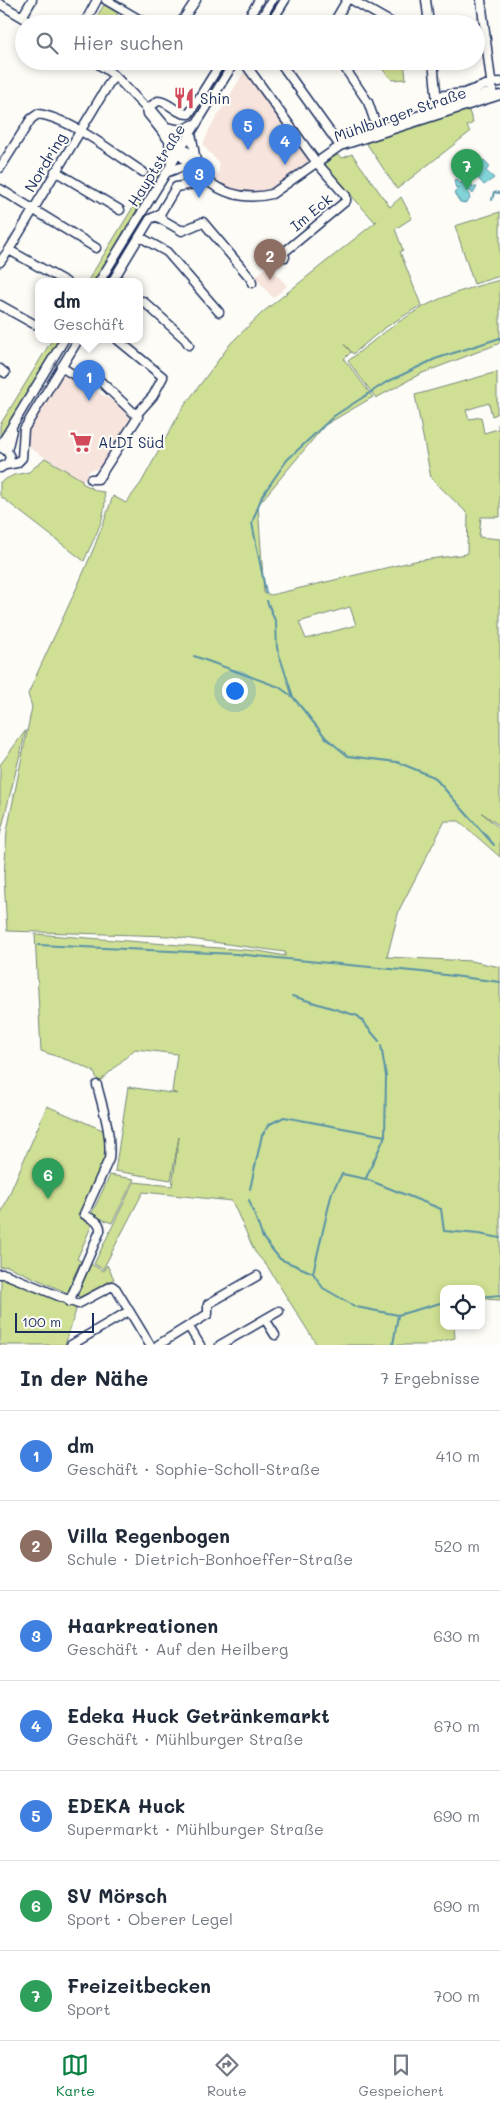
<!DOCTYPE html>
<html lang="de">
<head>
<meta charset="utf-8">
<style>
	body { margin:0; font-family:Mali,sans-serif; background:#f6f6f7; color:#1f2937 }
	.controls { position:absolute; right:15px; bottom:15px; display:grid; overflow:hidden; border-radius:10px; box-shadow:0 2px 8px #0003 }
	.controls button { width:45px; height:45px; display:grid; place-items:center; padding:0; border:0; border-bottom:1px solid #e0e1e3; background:#fff; color:#1f2937; font:25px sans-serif }
	.scale { position:absolute; left:15px; bottom:12px; width:79px; box-sizing:border-box; padding-left:5px; border:2px solid #1b2f5e; border-top:0; font-size:14px; line-height:18px; white-space:nowrap; color:#1b2f5e; -webkit-text-stroke:4px #fdfcf7; paint-order:stroke }
	.you { position:absolute; left:234px; top:690px; width:18px; height:18px; margin:-12px; border:4px solid #fff; border-radius:50%; background:#1a73e8; box-shadow:0 0 0 8px #1a73e833 }
	.badge { display:grid; place-items:center; width:32px; height:32px; border-radius:50%; background:#0b8043; color:#fff; font-size:16px; font-weight:700 }
	.pin { position:absolute; translate:-50% -41px; filter:drop-shadow(0 1px 2px #0008) }
	.pin::after { content:''; position:absolute; top:26px; width:18px; height:15px; background:inherit; clip-path:polygon(0 0,100% 0,50% 100%) }
	.popup { position:absolute; left:35px; top:278px; width:108px; height:65px; box-sizing:border-box; display:grid; place-content:center; border-radius:10px; background:#fff; filter:drop-shadow(0 1px 4px #0005); font-size:16px; white-space:nowrap; color:#747a83 }
	.popup b { font-size:19px; color:#1f2937 }
	.popup::after { content:''; position:absolute; left:50%; top:100%; margin-left:-10px; border:10px solid transparent; border-top-color:#fff }
	.list { margin:0; padding:0; list-style:none }
	h2 { display:flex; justify-content:space-between; align-items:center; height:65px; margin:0; padding:0 20px; font-size:21px }
	h2 small { font-size:16px; font-weight:400; color:#747a83 }
	.list li { display:grid; grid-template-columns:32px 1fr auto; gap:15px; align-items:center; box-sizing:border-box; height:90px; padding:0 20px; border-top:1px solid #e0e1e3 }
	.list b { display:block; font-size:19px; white-space:nowrap }
	.list p { margin:0; font-size:16px; white-space:nowrap; color:#747a83 }
	.list em { font-size:16px; font-style:normal; color:#747a83 }
	.icon { flex:none; width:28px; height:28px; fill:none; stroke:currentColor; stroke-width:2; stroke-linecap:round; stroke-linejoin:round }
	.map { position:relative; flex:none; width:500px; height:1345px; overflow:hidden }
	.search { position:absolute; background:#fff; box-shadow:0 2px 8px #0003; left:15px; right:15px; top:15px; height:55px; display:flex; align-items:center; gap:12px; box-sizing:border-box; padding:0 18px; border-radius:28px; color:#747a83; font-size:19px }
	.sheet { height:695px; background:#fff }
	nav { display:flex; justify-content:space-around; align-items:center; box-sizing:border-box; height:70px; border-top:1px solid #e0e1e3; background:#fff; font-size:14px; color:#747a83 }
	nav a { display:grid; justify-items:center; gap:2px }
	nav .on { color:#0b8043 }
	.map>svg:first-child { display:block }
	.built { fill:#f6e4dd }
	.green { fill:#cfe094; stroke:#758879; fill-rule:evenodd }
	.water { fill:#82d4d8; stroke:#5992a7 }
	.lines { fill:none; stroke-linecap:round; stroke-linejoin:round }
	.stream { stroke:#5992a7; stroke-width:2 }
	.minor-casing { stroke:#1b2f5e; stroke-width:11 }
	.minor { stroke:#fdfcf7; stroke-width:8 }
	.labels { text-anchor:middle; dominant-baseline:central; stroke-width:4; stroke-linejoin:round; paint-order:stroke }
	.poi-label { font-size:15px; fill:#1b2f5e; stroke:#fdfcf7; text-anchor:start }
	.street-label { font-size:15px; fill:#1b2f5e; stroke:#fdfcf7 }
</style>
</head>
<body>
<div class="map">
<svg width="500" height="1345" viewBox="0 0 500 1345">
	<rect width="100%" height="100%" fill="#fdfcf7"/>
	<filter id="ink" filterUnits="userSpaceOnUse"><feTurbulence type="fractalNoise" baseFrequency=".02" numOctaves="2"/><feDisplacementMap in="SourceGraphic" scale="10" xChannelSelector="R" yChannelSelector="G"/><feConvolveMatrix kernelMatrix="1 2 1 2 8 2 1 2 1" color-interpolation-filters="sRGB"/></filter>
	<g filter="url(#ink)">
		<!-- built -->
		<path class="built" d="M245 70 311 160 272 188 257 192 237 191 226 188 217 181 215 179 219 170V163L203 145 209 130Z
			M269 265 287 286 273 298 255 277Z
			M63 371 131 412 132 416 98 469 90 470 83 481 30 448 28 442 29 428Z"/>
		<!-- green -->
		<path class="green" d="M104 5 118 13 111 24H99L94 21Z
			M375 61H404L406 79 392 80Z
			M468 108 473 123 467 126 470 132 397 189 365 141Z
			M168 152 167 165 159 174 124 231 95 282H87L159 165 162 155Z
			M352 154 390 207 401 197 412 218 395 229 403 250 400 252 421 305 383 329 353 354 344 344 351 352 344 359 373 397 325 425 258 505 264 593 271 595 415 561 467 554 468 514 431 478 415 395 497 372V414L492 416 489 403 466 410 469 419 481 417 484 433 498 429V424H500V517H481L479 537 500 539V826L482 813 500 829V857L459 821H445L399 910 387 957 471 961 500 967V1300L481 1299V1289H444V1326H454L455 1338 426 1345H317L267 1266 255 1252 232 1201 143 1192 103 1269 94 1264 134 1182 172 1186 179 1137 171 1180 115 1171 128 1087 178 1094 172 1092 177 1054 135 1049 99 1082 93 1071 76 1063 41 1051 35 934 259 951 285 956V952L169 936 7 931 4 877 7 831 32 707 28 694C57 628 91 564 113 496L126 503 141 483 182 409 231 343 263 312 377 221 375 222 325 166 327 162 337 155 343 158ZM350 607 356 625 306 639 299 622Z
			M500 212V276L474 284 455 226Z
			M500 280V342L498 344 420 374 376 398 348 361C372 342 396 322 423 307 447 294 474 287 500 280Z
			M52 340H61L0 442V425Z
			M45 458 82 480V483L97 491 104 492C109 515 92 541 84 561L0 496V482L14 475 29 472Z
			M26 730 0 835V765Z
			M47 1106 105 1131C108 1166 99 1180 83 1210H81L78 1215 93 1222 77 1259 81 1261 73 1278 76 1280 71 1292 68 1293 7 1266 0 1267V1216Z
			M110 1175 134 1179 112 1223 91 1215Z
			M89 1263 103 1271 107 1265 114 1279 80 1297 74 1295Z
			M1 1278 8 1279 74 1307 76 1310 65 1345H0Z"/>
		<!-- water -->
		<path class="water" d="M484 160 490 166 486 171 494 178 484 185 471 170Z
			M463 176H467L473 187H477L473 194 469 190 468 191 470 199 465 203 460 202 454 193 460 188 456 189 454 180 456 179 461 184Z"/>
		<g class="lines">
			<!-- stream -->
			<path class="stream" d="M492 200 494 192 499 193
				M266 593 252 523 262 496 287 460 334 416 385 383 435 359 500 338
				M267 601 276 623 277 648 293 697
				M194 656 279 687 293 697 326 738 348 756 397 762 434 777 494 845
				M38 945 236 954 422 972 500 982
				M292 996 358 1016 379 1041
				M366 1178 385 1136 386 1076 381 1045
				M250 1189 262 1135 270 1124 284 1117 385 1136
				M249 1200 263 1238 280 1259 313 1273 323 1288 356 1307 398 1315 444 1302
				M313 1273 332 1192 342 1174 366 1179 441 1209 444 1231 479 1234 500 1238
				M481 1297 500 1295
				M393 1345 398 1315"/>
			<!-- minor casing -->
			<g class="minor-casing">
				<path id="minor" d="M106 0 147 24
					M352 0 394 24
					M426 0 429 24
					M481 0 493 97
					M0 4 34 24
					M22 17 32 0
					M84 24 97 0
					M180 24 196 0
					M245 24 259 0
					M258 24 272 0
					M270 24 285 0
					M333 24 347 0
					M94 61 114 75 147 109 148 114C182 155 211 209 272 194L340 146 500 95
					M248 61 246 65 317 163 346 196V201L282 254 285 257
					M279 61 340 146
					M340 61 368 102 378 131
					M433 61 438 112
					M437 96 464 93 491 83 500 82
					M147 109 158 101C169 101 177 115 189 114L222 61
					M147 109 153 111 202 170 206 178
					M166 127 181 130 197 123
					M191 133 196 161
					M169 140 171 166
					M340 146 343 140 488 93 493 97
					M0 168 31 119 38 114C70 118 115 154 143 172
					M55 171 120 210
					M168 172 181 167H192
					M0 189 96 248
					M156 216 182 231 203 222 251 279 252 283
					M140 237 167 252 219 312
					M9 250 66 282
					M0 262 9 250 114 75
					M99 282 235 61
					M112 282 150 219 160 214 176 187 200 183 207 180
					M139 303 143 301 185 339 189 345
					M0 305 34 324
					M118 340 163 377 153 396 136 415
					M61 367 86 382 96 377 138 417 98 479H91
					M0 369 5 373
					M0 446 64 340
					M0 447 7 451 10 457 8 463 0 468
					M7 451 12 430
					M6 465 17 463 22 458 24 429 78 340
					M0 1274H5L78 1304 112 1286 116 1289 150 1345
					M69 1302 100 1231C101 1220 91 1220 84 1214L109 1159C112 1134 103 1109 97 1085
					M265 1319 275 1335
					M189 1327 200 1345
					M71 1345 129 1311
					M158 1345 208 1314V1304L257 1276
					M220 1345 279 1311"/>
			</g>
			<!-- minor -->
			<use href="#minor" class="minor"/>
		</g>
	</g>
	<!-- icons -->
	<defs>
		<g id="restaurant-bare" transform="scale(1.725)"><path d="M-5-6h1v4h1v-4h1v4h1v-4h1v5L-1.5 .5V6h-2V.5L-5-1ZM5-6V6H3V1.5H1.5Q1.5-4 5-6Z" fill="#d1495b" stroke="#fdfcf7" stroke-width="2.5" paint-order="stroke"/></g>
		<g id="supermarket-bare" transform="scale(1.725)"><path d="M-6-5.5h2.5l.6 2H6L4.5 2H-2.5L-4.4-4H-6ZM-1.5 3.2a1.3 1.3 0 1 0 .1 0ZM3 3.2a1.3 1.3 0 1 0 .1 0Z" fill="#d1495b" stroke="#fdfcf7" stroke-width="2.5" paint-order="stroke"/></g>
	</defs>
	<g fill-rule="evenodd">
		<use href="#restaurant-bare" x="184" y="98"/>
		<use href="#supermarket-bare" x="81" y="442"/>
	</g>
	<g class="labels">
		<!-- poi labels -->
		<g class="poi-label">
			<text x="200" y="98">Shin</text>
			<text x="98" y="442">ALDI Süd</text>
		</g>
		<!-- street labels -->
		<g class="street-label">
			<text transform="translate(400 114) rotate(-19)">Mühlburger Straße</text>
			<text transform="translate(45 162) rotate(-59)">Nordring</text>
			<text transform="translate(156 165) rotate(-58)">Hauptstraße</text>
			<text transform="translate(311 212) rotate(-40)">Im Eck</text>
		</g>
	</g>
</svg>
<div class="controls">
<button><svg class="icon" aria-label="locate" viewBox="0 0 24 24"><circle cx="12" cy="12" r="6"/><path d="M12 2v4M12 18v4M2 12h4M18 12h4"/></svg></button>
</div>
<div class="scale">100 m</div>
<div class="you"></div>
<div class="pin badge" style="left:89px;top:401px;background:#3f7fe0">1</div>
<div class="popup"><b>dm</b>Geschäft</div>
<div class="pin badge" style="left:270px;top:280px;background:#8d6e63">2</div>
<div class="pin badge" style="left:199px;top:198px;background:#3f7fe0">3</div>
<div class="pin badge" style="left:285px;top:165px;background:#3f7fe0">4</div>
<div class="pin badge" style="left:248px;top:150px;background:#3f7fe0">5</div>
<div class="pin badge" style="left:48px;top:1199px;background:#2e9e5b">6</div>
<div class="pin badge" style="left:467px;top:190px;background:#2e9e5b">7</div>
<div class="search"><svg class="icon" aria-label="search" viewBox="0 0 24 24"><circle cx="10" cy="10" r="6"/><path d="M15 15l6 6"/></svg>Hier suchen</div>
</div>
<section class="sheet">
<h2>In der Nähe<small>7 Ergebnisse</small></h2>
<ul class="list">
<li><span class="badge" style="background:#3f7fe0">1</span><div><b>dm</b><p>Geschäft · Sophie-Scholl-Straße</p></div><em>410 m</em></li>
<li><span class="badge" style="background:#8d6e63">2</span><div><b>Villa Regenbogen</b><p>Schule · Dietrich-Bonhoeffer-Straße</p></div><em>520 m</em></li>
<li><span class="badge" style="background:#3f7fe0">3</span><div><b>Haarkreationen</b><p>Geschäft · Auf den Heilberg</p></div><em>630 m</em></li>
<li><span class="badge" style="background:#3f7fe0">4</span><div><b>Edeka Huck Getränkemarkt</b><p>Geschäft · Mühlburger Straße</p></div><em>670 m</em></li>
<li><span class="badge" style="background:#3f7fe0">5</span><div><b>EDEKA Huck</b><p>Supermarkt · Mühlburger Straße</p></div><em>690 m</em></li>
<li><span class="badge" style="background:#2e9e5b">6</span><div><b>SV Mörsch</b><p>Sport · Oberer Legel</p></div><em>690 m</em></li>
<li><span class="badge" style="background:#2e9e5b">7</span><div><b>Freizeitbecken</b><p>Sport</p></div><em>700 m</em></li>
</ul>
</section>
<nav>
<a class="on"><svg class="icon" aria-label="map" viewBox="0 0 24 24"><path d="M3 6l6-2 6 2 6-2v14l-6 2-6-2-6 2zM9 4v14M15 6v14"/></svg>Karte</a>
<a><svg class="icon" aria-label="directions" viewBox="0 0 24 24"><path d="M12 3l9 9-9 9-9-9zM9 14v-3h6M13 9l2 2-2 2"/></svg>Route</a>
<a><svg class="icon" aria-label="saved" viewBox="0 0 24 24"><path d="M7 4h10v16l-5-4-5 4z"/></svg>Gespeichert</a>
</nav>
</body>
</html>
